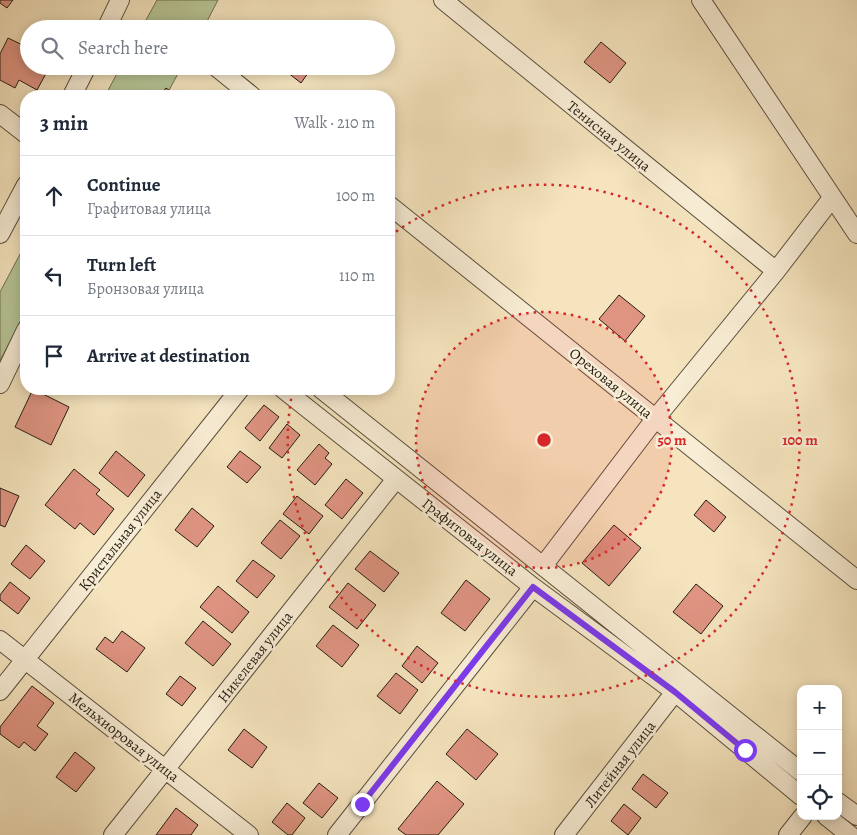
<!DOCTYPE html>
<html lang="en">
<head>
<meta charset="utf-8">
<style>
	body { margin:0; font-family:Alegreya,serif; background:#f2f2f3; color:#1f2937 }
	.controls { position:absolute; right:15px; bottom:15px; display:grid; overflow:hidden; border-radius:10px; box-shadow:0 2px 12px #0003 }
	.controls button { width:45px; height:45px; display:grid; place-items:center; padding:0; border:0; border-bottom:1px solid #e0e1e3; background:#fff; color:#1f2937; font:25px sans-serif }
	.stop { position:absolute; width:15px; height:15px; margin:-11px; border:4px solid #7c3aed; border-radius:50%; background:#fff }
	.stop.end { background:#7c3aed; border-color:#fff; box-shadow:0 1px 5px #0008 }
	.list { margin:0; padding:0; list-style:none }
	h2 { display:flex; justify-content:space-between; align-items:center; height:65px; margin:0; padding:0 20px; font-size:21px }
	h2 small { font-size:16px; font-weight:400; color:#747a83 }
	.list li { display:grid; grid-template-columns:32px 1fr auto; gap:15px; align-items:center; box-sizing:border-box; height:80px; padding:0 20px; border-top:1px solid #e0e1e3 }
	.list b { display:block; font-size:19px; white-space:nowrap }
	.list p { margin:0; font-size:16px; white-space:nowrap; color:#747a83 }
	.list em { font-size:16px; font-style:normal; color:#747a83 }
	.icon { flex:none; width:28px; height:28px; fill:none; stroke:currentColor; stroke-width:2; stroke-linecap:round; stroke-linejoin:round }
	.map { position:relative; flex:none; width:857px; height:835px; overflow:hidden }
	.search { position:absolute; background:#fff; box-shadow:0 2px 12px #0003; left:20px; top:20px; width:375px; height:55px; display:flex; align-items:center; gap:12px; box-sizing:border-box; padding:0 18px; border-radius:28px; color:#747a83; font-size:19px }
	.panel { position:absolute; background:#fff; box-shadow:0 2px 12px #0003; left:20px; top:90px; width:375px; height:305px; border-radius:20px }
	.map>svg:first-child { display:block }
	.green { fill:#b7c595; stroke:#6e7154 }
	.building { fill:#df9482; stroke:#251d12 }
	.lines { fill:none; stroke-linecap:round; stroke-linejoin:round }
	.minor-casing { stroke:#594f3d; stroke-width:20 }
	.minor { stroke:#f8edd5; stroke-width:18 }
	.route { stroke:#7c3aed; stroke-width:6 }
	.ring { fill:none; stroke:#d62828; stroke-width:2.5; stroke-dasharray:2.5 5 }
	.labels { text-anchor:middle; dominant-baseline:central; stroke-width:5; stroke-linejoin:round; paint-order:stroke }
	.street-label { font-size:15px; fill:#251d12; stroke:#f8edd5 }
	.centre { fill:#d62828; stroke:#f8edd5; stroke-width:2.5 }
	.ring-label { font-size:15px; text-anchor:middle; font-weight:bold; fill:#d62828; stroke:#f8edd5; stroke-width:5; stroke-linejoin:round; paint-order:stroke }
</style>
</head>
<body>
<div class="map">
<svg width="857" height="835" viewBox="0 0 857 835">
	<rect width="100%" height="100%" fill="#f5e4be"/>
	<filter id="stains"><feTurbulence type="fractalNoise" baseFrequency=".004" numOctaves="4"/><feColorMatrix values="0 0 0 0 .2 0 0 0 0 .09 0 0 0 0 .02 0 0 0 .5 -.17"/></filter>
	<radialGradient id="worn" r=".72"><stop offset=".6" stop-color="#630" stop-opacity="0"/><stop offset="1" stop-color="#630" stop-opacity=".3"/></radialGradient>
	<!-- green -->
	<path class="green" d="M157 0H218L203 29H141Z
		M121 66H182L166 96H105Z
		M26 243V310L0 361V292Z"/>
	<!-- building -->
	<path class="building" d="M0 0H13L7 8 0 3Z
		M308 22 317 29H303Z
		M8 38 29 48V66H50L37 90 19 80 15 88 0 80V54Z
		M601 42 626 63 610 83 584 62Z
		M287 66H313L301 83 287 72 290 69Z
		M166 88 177 96H160Z
		M619 295 645 316 625 341 599 319Z
		M33 389 69 407 51 445 15 427Z
		M264 405 279 417 260 441 245 428Z
		M287 424 300 435 282 458 269 448Z
		M319 444 329 453 325 458 332 464 315 485 297 470Z
		M116 451 145 475 128 497 99 473Z
		M240 451 261 467 247 483 227 467Z
		M74 469 100 490 96 494 114 509 94 535 80 523 75 529 45 505Z
		M346 479 363 493 342 519 325 505Z
		M0 488 19 496 5 527 0 525Z
		M297 496 323 516 309 534 283 514Z
		M706 500 726 517 714 532 694 515Z
		M192 508 214 526 197 547 175 530Z
		M280 520 300 536 281 559 261 543Z
		M614 525 641 548 609 586 582 563Z
		M26 545 45 561 30 579 11 564Z
		M370 551 399 573 384 592 355 569Z
		M253 560 275 576 257 598 236 581Z
		M466 580 490 599 465 631 441 613Z
		M10 582 30 598 18 614 0 600V595Z
		M348 583 376 605 357 629 329 607Z
		M696 584 723 606 701 634 673 612Z
		M218 586 249 612 232 633 200 607Z
		M203 621 231 644 213 666 185 643Z
		M333 625 359 645 342 667 316 646Z
		M122 631 145 648 127 672 96 649 105 637 113 643Z
		M417 646 438 663 422 683 402 666Z
		M396 673 418 690 400 714 377 696Z
		M180 676 196 688 182 706 166 694Z
		M32 686 54 703 37 726 48 734 35 751 24 742 19 748 0 734V727Z
		M244 729 267 747 252 768 228 750Z
		M467 729 498 754 476 780 446 754Z
		M75 752 95 768 76 792 56 777Z
		M643 774 668 793 656 808 632 789Z
		M437 781 464 804 438 835H406L398 829Z
		M319 783 338 798 322 818 303 803Z
		M287 803 305 818 292 835H288L272 822Z
		M624 804 641 818 628 835 611 821Z
		M176 808 198 825 191 835H156Z"/>
	<g class="lines">
		<!-- minor casing -->
		<g class="minor-casing">
			<path id="minor" d="M443 0 776 271
				M701 0 857 234
				M106 29 120 0
				M215 66 252 96
				M72 96 87 66
				M0 114 26 134
				M389 205 857 580
				M0 234 26 185
				M0 384 26 330
				M283 389 533 587 675 692 801 796
				M321 389 801 772
				M543 566 655 419 776 271 832 198
				M0 640 249 835
				M0 691 240 389
				M838 802 857 816
				M826 816 850 835
				M113 835 396 479
				M337 835 533 587
				M564 835 675 692
				M788 835 803 816"/>
		</g>
		<!-- minor -->
		<use href="#minor" class="minor"/>
	</g>
	<g class="lines">
		<!-- route -->
		<path class="route" d="M362 804 533 587 675 692 745 750"/>
	</g>
	<!-- distance rings -->
	<circle cx="544" cy="440" r="128" fill="#d62828" fill-opacity=".12"/>
	<g class="ring">
		<circle cx="544" cy="440" r="128"/>
		<path d="M390 236A256 256 0 1 1 293 389"/>
	</g>
	<g class="labels">
		<!-- street labels -->
		<g class="street-label">
			<text transform="translate(609 136) rotate(39)">Тенисная улица</text>
			<text transform="translate(611 383) rotate(39)">Ореховая улица</text>
			<text transform="translate(470 537) rotate(38)">Графитовая улица</text>
			<text transform="translate(120 540) rotate(-52)">Кристальная улица</text>
			<text transform="translate(255 657) rotate(-52)">Никелевая улица</text>
			<text transform="translate(124 737) rotate(38)">Мельхиоровая улица</text>
			<text transform="translate(620 764) rotate(-52)">Литейная улица</text>
		</g>
	</g>
	<circle cx="544" cy="440" r="8" class="centre"/>
	<g class="ring-label">
		<text x="672" y="445">50 m</text>
		<text x="800" y="445">100 m</text>
	</g>
	<rect width="100%" height="100%" filter="url(#stains)"/>
	<rect width="100%" height="100%" fill="url(#worn)"/>
</svg>
<div class="controls">
<button>+</button>
<button>−</button>
<button><svg class="icon" aria-label="locate" viewBox="0 0 24 24"><circle cx="12" cy="12" r="6"/><path d="M12 2v4M12 18v4M2 12h4M18 12h4"/></svg></button>
</div>
<div class="stop" style="left:745px;top:750px"></div>
<div class="stop end" style="left:362px;top:804px"></div>
<div class="search"><svg class="icon" aria-label="search" viewBox="0 0 24 24"><circle cx="10" cy="10" r="6"/><path d="M15 15l6 6"/></svg>Search here</div>
<section class="panel">
<h2>3 min<small>Walk · 210 m</small></h2>
<ul class="list">
<li><svg class="icon" aria-label="ahead" viewBox="0 0 24 24"><path d="M12 20V5M6 11l6-6 6 6"/></svg><div><b>Continue</b><p>Графитовая улица</p></div><em>100 m</em></li>
<li><svg class="icon" aria-label="left" viewBox="0 0 24 24"><path d="M17 20v-9H6M10 6l-5 5 5 5"/></svg><div><b>Turn left</b><p>Бронзовая улица</p></div><em>110 m</em></li>
<li><svg class="icon" aria-label="arrive" viewBox="0 0 24 24"><path d="M6 21V4h12l-3 4 3 4H6"/></svg><div><b>Arrive at destination</b></div></li>
</ul>
</section>
</div>
</body>
</html>
